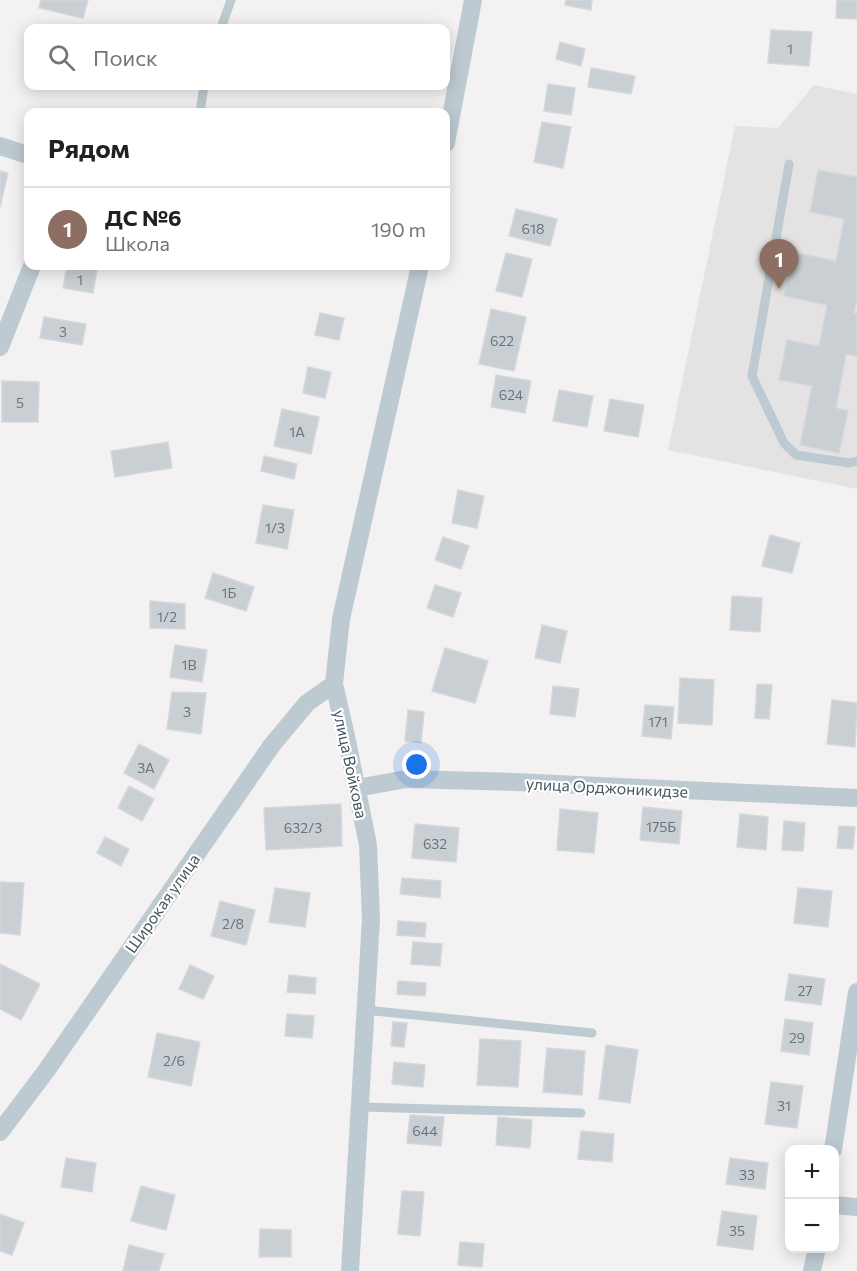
<!DOCTYPE html>
<html lang="ru">
<head>
<meta charset="utf-8">
<style>
	body { margin:0; font-family:Commissioner,sans-serif; background:#f2f2f2; color:#202124 }
	.controls { position:absolute; right:18px; bottom:18px; display:grid; overflow:hidden; border-radius:12px; box-shadow:0 3px 15px #0003 }
	.controls button { width:54px; height:54px; display:grid; place-items:center; padding:0; border:0; border-bottom:2px solid #e0e0e0; background:#fff; color:#202124; font:30px sans-serif }
	.you { position:absolute; left:417px; top:765px; width:21px; height:21px; margin:-15px; border:4px solid #fff; border-radius:50%; background:#1a73e8; box-shadow:0 0 0 9px #1a73e833 }
	.badge { display:grid; place-items:center; width:39px; height:39px; border-radius:50%; background:#b45309; color:#fff; font-size:20px; font-weight:700 }
	.pin { position:absolute; translate:-50% -50px; filter:drop-shadow(0 2px 3px #0008) }
	.pin::after { content:''; position:absolute; top:32px; width:21px; height:18px; background:inherit; clip-path:polygon(0 0,100% 0,50% 100%) }
	.list { margin:0; padding:0; list-style:none }
	h2 { display:flex; justify-content:space-between; align-items:center; height:78px; margin:0; padding:0 24px; font-size:26px }
	h2 small { font-size:20px; font-weight:400; color:#757577 }
	.list li { display:grid; grid-template-columns:39px 1fr auto; gap:18px; align-items:center; box-sizing:border-box; height:84px; padding:0 24px; border-top:2px solid #e0e0e0 }
	.list b { display:block; font-size:22px; white-space:nowrap }
	.list p { margin:0; font-size:20px; white-space:nowrap; color:#757577 }
	.list em { font-size:20px; font-style:normal; color:#757577 }
	.icon { flex:none; width:33px; height:33px; fill:none; stroke:currentColor; stroke-width:2; stroke-linecap:round; stroke-linejoin:round }
	.map { position:relative; flex:none; width:857px; height:1271px; overflow:hidden }
	.search { position:absolute; background:#fff; box-shadow:0 3px 15px #0003; left:24px; top:24px; width:426px; height:66px; display:flex; align-items:center; gap:15px; box-sizing:border-box; padding:0 21px; border-radius:12px; color:#757577; font-size:22px }
	.panel { position:absolute; background:#fff; box-shadow:0 3px 15px #0003; left:24px; top:108px; width:426px; height:162px; border-radius:12px }
	.map>svg:first-child { display:block }
	.education { fill:#e4e2e3 }
	.building { fill:#cacfd4; stroke:#d4d8dd; stroke-width:1.5 }
	.lines { fill:none; stroke-linecap:round; stroke-linejoin:round }
	.lane { stroke:#becad1; stroke-width:9 }
	.street { stroke:#becad1; stroke-width:18 }
	.labels { text-anchor:middle; dominant-baseline:central; stroke-width:4.5; stroke-linejoin:round; paint-order:stroke }
	.number-label { font-size:14px; fill:#68757d }
	.street-label { font-size:16px; fill:#475760; stroke:#fff }
</style>
</head>
<body>
<div class="map">
<svg width="857" height="1271" viewBox="0 0 857 1271">
	<rect width="100%" height="100%" fill="#f3f1f1"/>
	<!-- education -->
	<path class="education" d="M814 85 857 94V489L668 450 735 126 778 128Z"/>
	<!-- building -->
	<path class="building" d="M41 0H88L83 18 39 8Z
		M566 0H592L591 10 565 5Z
		M837 0H857V19L836 18Z
		M771 30 812 32 809 66 768 63Z
		M560 42 585 49 581 66 556 59Z
		M591 68 635 76 631 94 588 87Z
		M548 84 575 88 571 115 544 111Z
		M542 122 571 127 563 168 534 162Z
		M818 170 857 177V298L854 313 857 314V356L846 354 836 408 848 411 839 453 800 445 812 386 779 380 787 340 819 346 827 305 784 296 793 252 836 261 844 219 810 212Z
		M0 171 8 173 0 207Z
		M516 209 557 219 550 246 509 236Z
		M506 253 532 259 522 297 496 291Z
		M67 266 97 270 93 293 63 288Z
		M491 309 526 317 514 371 479 364Z
		M320 313 344 318 339 340 315 335Z
		M44 317 86 324 82 345 40 338Z
		M308 367 331 372 325 398 303 393Z
		M496 375 531 381 525 413 491 407Z
		M2 381 39 382 38 422H2Z
		M559 390 593 396 587 427 553 421Z
		M610 399 644 405 638 437 604 431Z
		M282 409 319 417 311 454 274 446Z
		M168 442 172 468 115 477 111 451Z
		M264 456 297 464 294 479 261 471Z
		M458 490 484 496 477 528 452 523Z
		M263 505 294 510 287 549 256 543Z
		M770 535 800 543 792 573 762 566Z
		M443 537 469 546 461 569 435 560Z
		M213 573 254 587 246 611 205 598Z
		M435 585 461 593 453 617 427 608Z
		M732 596 762 598 760 632 730 630Z
		M150 601 185 604V629L150 628Z
		M542 625 567 631 560 663 535 658Z
		M175 645 207 650 202 682 170 677Z
		M445 648 488 661 475 703 432 691Z
		M680 678 714 680 712 725 678 723Z
		M757 684 772 685 769 719 755 718Z
		M553 686 579 689 575 717 550 714Z
		M172 692 206 693 201 734 167 729Z
		M832 700 857 703 855 747 827 744Z
		M645 705 674 707 671 739 642 736Z
		M408 710 424 712 421 743 405 741Z
		M139 744 169 760 154 789 124 773Z
		M129 786 154 799 142 821 118 808Z
		M341 804 342 846 266 850 264 808Z
		M643 807 682 811 679 844 640 840Z
		M560 809 598 813 594 853 557 850Z
		M740 814 768 817 766 850 737 847Z
		M784 821 805 823 803 851 782 850Z
		M415 824 459 828 456 862 412 858Z
		M839 826 855 827 853 849 837 848Z
		M105 837 129 849 121 866 97 853Z
		M402 878 441 881 440 898 400 894Z
		M0 882 24 883 20 935 0 933Z
		M275 888 310 893 305 927 269 922Z
		M798 888 832 891 828 927 794 923Z
		M220 901 255 910 246 945 211 936Z
		M398 921 426 923 425 937 397 935Z
		M413 942 442 944 440 966 411 964Z
		M0 964 40 984 21 1020 0 1009Z
		M190 965 214 976 203 999 179 989Z
		M789 974 825 979 821 1005 785 1000Z
		M289 975 316 978 315 994 287 992Z
		M398 981 426 983 425 996 397 994Z
		M287 1014 314 1016 312 1038 285 1036Z
		M785 1019 813 1023 809 1055 781 1051Z
		M393 1022 407 1023 404 1047 391 1046Z
		M157 1033 200 1042 191 1086 148 1077Z
		M480 1039 521 1041 518 1087 477 1085Z
		M606 1045 638 1050 630 1103 599 1099Z
		M547 1048 585 1051 582 1095 543 1092Z
		M394 1062 425 1065 423 1087 392 1084Z
		M771 1082 803 1086 797 1128 765 1124Z
		M410 1115 444 1117 441 1146 407 1143Z
		M498 1117 532 1120 530 1148 496 1145Z
		M581 1131 614 1134 612 1162 578 1159Z
		M66 1158 96 1163 92 1192 61 1187Z
		M730 1158 768 1163 765 1189 726 1184Z
		M141 1186 175 1195 166 1230 131 1221Z
		M402 1191 424 1192 420 1236 398 1234Z
		M722 1211 757 1216 753 1250 717 1245Z
		M0 1214 24 1223 12 1255 0 1251Z
		M260 1229 291 1230V1257H259Z
		M460 1242 484 1244 482 1267 458 1265Z
		M129 1245 164 1254 159 1271H123Z"/>
	<g class="lines">
		<!-- lane -->
		<path class="lane" d="M221 28 231 0
			M200 112 204 86
			M789 164 752 376 784 443 796 455 849 463 857 461
			M365 1010 592 1033
			M360 1107 581 1113"/>
		<!-- street -->
		<path class="street" d="M446 143 473 0
			M0 146 28 155
			M0 347 32 266
			M357 788 406 779 515 782 857 798
			M0 1132 46 1071 272 745 307 703 334 684
			M833 1150 857 992
			M834 1205 857 1207
			M350 1271 371 919 368 845 346 736 334 684 341 619 420 266
			M812 1271 817 1248"/>
	</g>
	<g class="labels">
		<!-- number labels -->
		<g class="number-label">
			<text x="790" y="48">1</text>
			<text x="533" y="228">618</text>
			<text x="80" y="279">1</text>
			<text x="63" y="331">3</text>
			<text x="502" y="340">622</text>
			<text x="511" y="394">624</text>
			<text x="20" y="402">5</text>
			<text x="297" y="431">1А</text>
			<text x="275" y="527">1/3</text>
			<text x="229" y="592">1Б</text>
			<text x="167" y="616">1/2</text>
			<text x="189" y="664">1В</text>
			<text x="187" y="711">3</text>
			<text x="658" y="721">171</text>
			<text x="146" y="767">3А</text>
			<text x="661" y="826">175Б</text>
			<text x="303" y="827">632/3</text>
			<text x="435" y="843">632</text>
			<text x="233" y="923">2/8</text>
			<text x="805" y="990">27</text>
			<text x="797" y="1037">29</text>
			<text x="174" y="1060">2/6</text>
			<text x="784" y="1105">31</text>
			<text x="425" y="1130">644</text>
			<text x="747" y="1174">33</text>
			<text x="737" y="1230">35</text>
		</g>
		<!-- street labels -->
		<g class="street-label">
			<text transform="translate(351 764) rotate(78)">улица Войкова</text>
			<text transform="translate(607 787) rotate(3)">улица Орджоникидзе</text>
			<text transform="translate(162 903) rotate(-55)">Широкая улица</text>
		</g>
	</g>
</svg>
<div class="controls">
<button>+</button>
<button>−</button>
</div>
<div class="you"></div>
<div class="pin badge" style="left:779px;top:289px;background:#8d6e63">1</div>
<div class="search"><svg class="icon" aria-label="search" viewBox="0 0 24 24"><circle cx="10" cy="10" r="6"/><path d="M15 15l6 6"/></svg>Поиск</div>
<section class="panel">
<h2>Рядом<small></small></h2>
<ul class="list">
<li><span class="badge" style="background:#8d6e63">1</span><div><b>ДС №6</b><p>Школа</p></div><em>190 m</em></li>
</ul>
</section>
</div>
</body>
</html>
